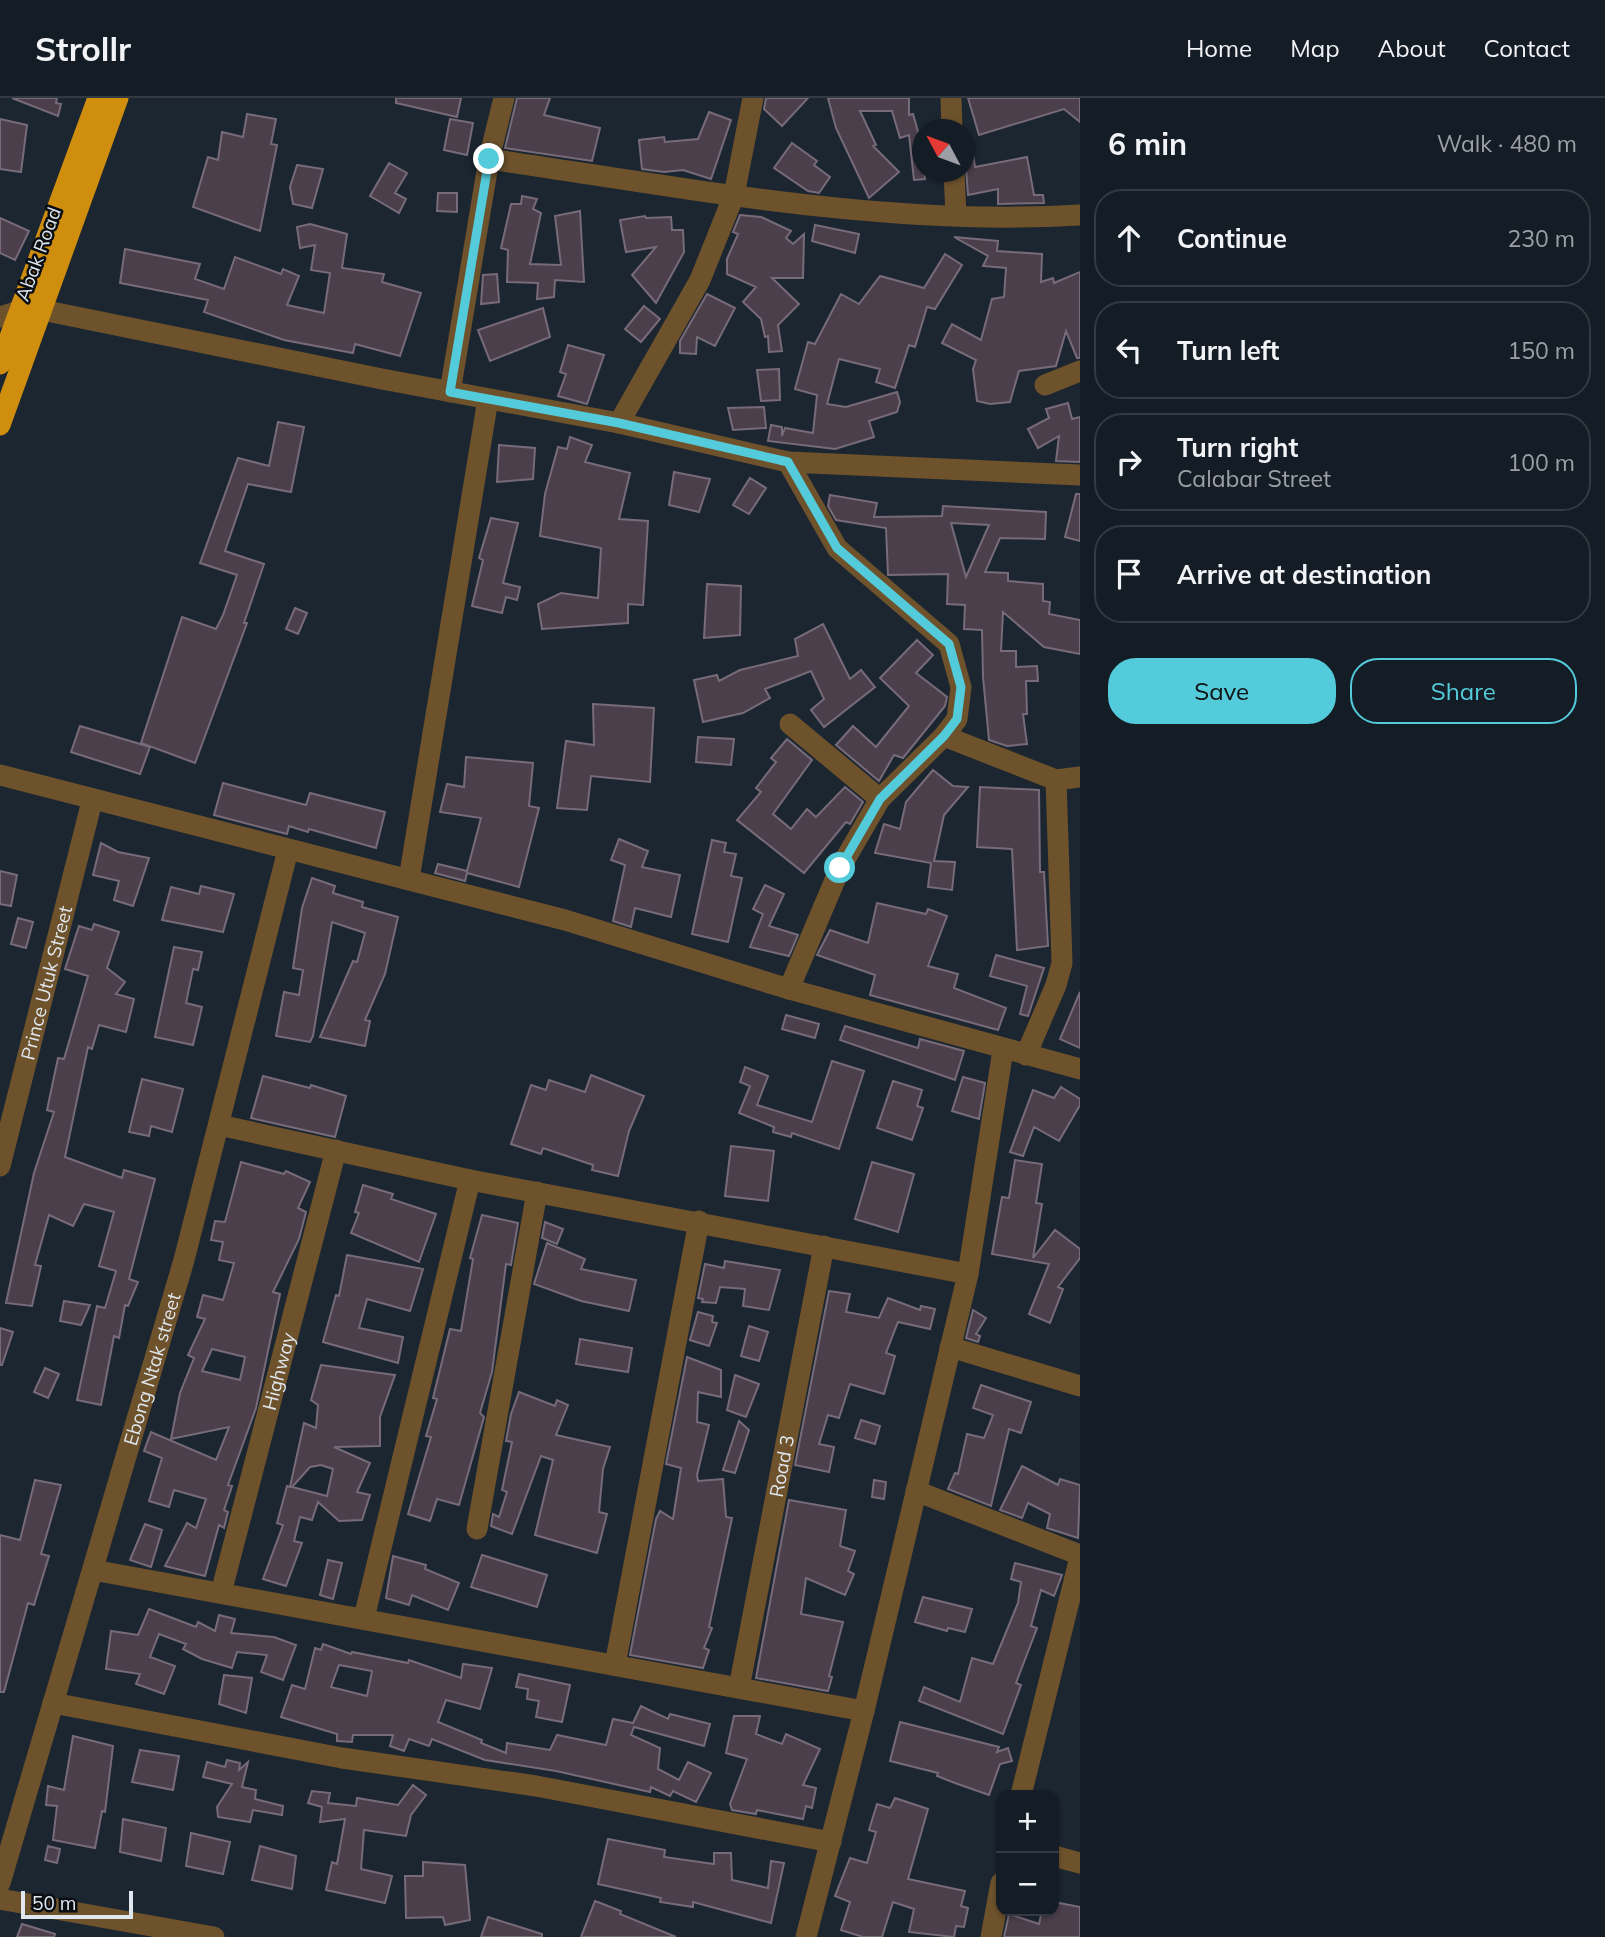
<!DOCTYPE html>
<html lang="en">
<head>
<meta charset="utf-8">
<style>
	body { margin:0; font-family:Mulish,sans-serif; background:#212932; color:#f1f3f6 }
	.controls { position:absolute; right:21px; bottom:21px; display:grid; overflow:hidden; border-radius:14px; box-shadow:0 2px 5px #0004 }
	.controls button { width:63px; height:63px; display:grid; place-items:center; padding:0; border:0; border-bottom:2px solid #333a42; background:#141c25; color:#f1f3f6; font:35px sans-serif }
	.compass { position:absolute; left:912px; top:21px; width:63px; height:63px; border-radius:50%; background:#141c25; box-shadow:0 2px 5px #0004; rotate:311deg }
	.scale { position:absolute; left:21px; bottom:18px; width:112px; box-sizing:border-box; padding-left:7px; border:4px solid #e0e7ef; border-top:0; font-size:19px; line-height:24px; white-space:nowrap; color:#e0e7ef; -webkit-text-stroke:5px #0a0e13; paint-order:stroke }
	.stop { position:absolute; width:21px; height:21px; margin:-16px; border:5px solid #53cbdb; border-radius:50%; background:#fff }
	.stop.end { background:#53cbdb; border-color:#fff; box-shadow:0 2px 7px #0008 }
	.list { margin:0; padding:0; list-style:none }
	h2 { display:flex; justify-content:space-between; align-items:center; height:91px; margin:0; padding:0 28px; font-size:30px }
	h2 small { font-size:23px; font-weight:400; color:#9da1a7 }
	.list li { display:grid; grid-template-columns:46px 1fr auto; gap:21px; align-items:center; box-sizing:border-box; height:98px; margin:0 14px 14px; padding:0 14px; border:2px solid #333a42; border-radius:28px }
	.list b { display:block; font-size:26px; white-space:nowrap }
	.list p { margin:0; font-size:23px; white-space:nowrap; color:#9da1a7 }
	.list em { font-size:23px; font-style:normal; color:#9da1a7 }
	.actions { display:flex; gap:14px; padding:21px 28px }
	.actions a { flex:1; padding:16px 0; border:2px solid #53cbdb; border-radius:28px; text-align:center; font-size:24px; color:#53cbdb }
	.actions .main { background:#53cbdb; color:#111 }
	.icon { flex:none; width:38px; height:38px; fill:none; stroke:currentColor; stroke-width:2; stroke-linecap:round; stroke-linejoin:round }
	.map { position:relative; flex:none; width:1080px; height:1839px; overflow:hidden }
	header { display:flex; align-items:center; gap:42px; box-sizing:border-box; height:98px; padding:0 35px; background:#141c25; border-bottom:2px solid #333a42 }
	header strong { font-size:33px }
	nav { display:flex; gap:38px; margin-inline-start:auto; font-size:24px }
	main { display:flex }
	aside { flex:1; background:#141c25 }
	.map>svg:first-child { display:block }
	.building { fill:#4a3f4b; stroke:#786b79; stroke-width:2; fill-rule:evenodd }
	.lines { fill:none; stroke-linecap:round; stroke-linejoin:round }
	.minor { stroke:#6d522c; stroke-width:21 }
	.highway { stroke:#d08e0e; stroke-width:21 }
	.route { stroke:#53cbdb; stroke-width:9 }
	.labels { text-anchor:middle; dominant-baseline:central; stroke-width:5; stroke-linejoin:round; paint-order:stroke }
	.street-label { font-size:19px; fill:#e0e7ef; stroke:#0a0e13 }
</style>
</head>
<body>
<header>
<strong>Strollr</strong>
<nav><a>Home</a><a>Map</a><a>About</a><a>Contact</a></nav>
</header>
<main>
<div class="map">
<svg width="1080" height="1839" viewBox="0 0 1080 1839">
	<rect width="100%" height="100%" fill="#1b2631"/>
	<!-- building -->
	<path class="building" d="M12 0H57L56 5 61 6 58 18Z
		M396 0H461L457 19 396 5Z
		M517 0H550L544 17 600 30 592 63 505 50Z
		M766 0H808L782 28 764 11Z
		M828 0H909V17L913 16 921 44 925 81 914 82 909 37 900 40 892 13H860L876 47 873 48 899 74 869 100 836 30Z
		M968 0H1080V24L1064 11 979 37Z
		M709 14 731 22 711 81 683 72 664 74 642 71 639 42 664 39 665 44 698 41Z
		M247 16 276 21 271 46 277 47 260 133 193 109 208 59 218 62 222 34 243 39Z
		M0 21 27 27 21 74 0 71Z
		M450 21 473 25 467 57 444 52Z
		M971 43 975 69 1027 59 1034 97H1043L1044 105 998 106V91L968 97 964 44Z
		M792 45 817 63 814 67 830 79 819 95 808 93 774 70Z
		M389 65 407 75 395 95 406 101 399 115 370 98Z
		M297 67 323 71 312 110 293 106 290 89Z
		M438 95H457V114L437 113Z
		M522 98 537 101 533 111 541 115 530 166 561 167 555 118 580 113 584 184 555 182 554 199 537 201 538 185 507 184 508 152 501 150 511 106H521Z
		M740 117 761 119 791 133 786 140 793 146 804 136 803 180H772L799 206 778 227 782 253 769 254 768 238 765 239 761 221 743 204 756 189 727 176V161L738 136 733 134Z
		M645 118 646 120 671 119 672 132H683L684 154 656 205 632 177 656 149 626 154 620 122Z
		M0 120 29 133 15 162 0 155Z
		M310 126 347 136 342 170 384 176 382 184 421 195 400 258 355 246 353 255 284 242 204 214 208 202 120 185 125 151 200 166 195 181 224 191 235 159 281 176 283 171 299 178 287 207 324 215 330 175 311 172 315 147 300 150 297 129Z
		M815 127 859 136 855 155 812 143Z
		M954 139 998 143 997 153 1042 156 1041 184 1053 180 1054 185 1080 174V260H1077L1066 233 1056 268 1019 273 1010 304 990 306 977 303 973 271 976 262 942 245 952 226 981 242 992 201 1004 199 1006 170 983 168 988 158Z
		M945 156 962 167 935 211 927 209 915 249 909 247 895 290 876 284 880 271 839 261 827 306 846 309 897 294 900 304 897 314 869 323 874 339 835 351 768 343 771 327 782 329V338L785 330 813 335 817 297 795 291 808 244 815 246 841 196 859 206 880 178 924 190Z
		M497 176 499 204 481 206 483 177Z
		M707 196 735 210 715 248 697 239 696 256 680 255V243Z
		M644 208 660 221 641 244 625 231Z
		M543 210 550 239 490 263 478 232Z
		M568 247 604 257 587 306 558 298 566 276 560 274Z
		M779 271 780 302 761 303 757 272Z
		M1068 305 1072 321 1080 319V364L1056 363 1059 338 1038 350 1028 331 1049 320 1046 311Z
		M764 309 766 330 733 332 728 310Z
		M278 324 304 329 291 394 248 386 225 453 264 466 244 525H247L195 665 141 645 182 519 216 531 223 517 237 477 200 465 238 360 269 368Z
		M570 339 592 347 585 364 630 375 619 421 648 423 643 507 628 506V525L542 531 538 506 561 495 598 500 601 450 540 438 545 396 558 349 567 351Z
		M499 347 535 350 533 381 497 384Z
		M674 374 710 381 699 414 669 407Z
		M750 380 766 390 749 416 733 407Z
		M1076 396H1080V443L1065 439Z
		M830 397 877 405 874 419 942 418 943 408 1046 414 1045 441 1000 440 985 474 1008 475V483L1043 486V503L1050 504 1049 516 1080 522V556L1044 549 1003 514 1001 553H1016V569L1037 568 1038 583H1026L1027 616H1023L1027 646 1007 648 989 642 983 579 982 532 964 531 965 507 947 506 948 476 888 477 886 430 836 422 828 408ZM951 425 989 427 966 479Z
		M491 420 518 425 503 485 520 489 517 502 506 499 502 515 472 508 483 462 479 460Z
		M707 486 741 488 740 537 704 540Z
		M295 510 307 515 298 536 286 531Z
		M823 526 850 581 861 572 875 589 824 629 811 612 824 601 811 573 765 591 770 600 743 615 703 624 694 582 717 577 719 583 740 572 798 558 795 541Z
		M917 542 933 557 916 575 947 599 945 608 903 660 894 657 879 683 836 647 853 628 876 649 909 608 880 580Z
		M593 606 654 610 650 684 591 678 587 712 557 710 566 643 594 647Z
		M80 628 150 649 140 676 71 654Z
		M698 639 734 641 731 667 696 664Z
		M787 641 812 662 773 716 791 731 807 711 816 719 845 689 863 704 850 726 846 724 804 775 737 722 761 694 756 690 776 664 771 660Z
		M466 659 533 665 529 708 539 710 519 789 467 775 465 783 435 775 438 766 467 773 481 720 440 714 447 686 464 689Z
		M933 672 953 688 968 689 944 717 934 763 955 764 952 792 928 789 931 765 875 755 884 726 900 731 906 704Z
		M223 685 306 707 310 695 385 714 376 750 309 731 308 734 289 728 287 736 214 717Z
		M980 689 1039 692 1040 774H1044L1048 848 1017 852 1012 751 977 749Z
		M619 741 648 753 642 769 680 777 671 819 635 810 631 829 613 823 625 767 611 762Z
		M712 742 726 745 724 754 736 756 731 778 742 780 728 844 692 836Z
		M101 745 118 754 149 760 133 808 114 802 119 783 93 777Z
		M0 773 17 777 11 808 0 806Z
		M312 780 335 788 333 795 363 804 362 809 398 819 385 876 365 922 370 923 365 948 320 939 353 863 357 864 365 835 332 824 313 938 310 944 276 938 284 894 299 897 303 872 293 870 302 810Z
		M765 787 784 796 769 828 798 837 789 858 750 849 763 816 753 811Z
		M201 788 234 796 223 834 162 822 171 789 199 796Z
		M877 805 926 816 928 811 947 818 928 868 958 876 954 890 1006 910 998 932 870 897 875 877 817 857 830 832 868 845Z
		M18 820 33 824 26 850 11 846Z
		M94 826 119 834 107 870 125 884 116 896 134 901 126 934 99 927 92 951 88 949 65 1059 122 1080 124 1072 155 1081 129 1181 138 1184 128 1208 125 1207 119 1240 114 1238 101 1307 77 1302 97 1208 105 1210 116 1173 99 1168 114 1114 84 1106 73 1128 49 1117 35 1167 41 1168 32 1208 6 1205 34 1075 54 1014 47 1012 58 960 64 961 88 878 65 871 79 828 92 832Z
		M174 849 202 854 198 872 193 871 186 905 202 909 193 947 155 939Z
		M996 857 1044 870 1028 918 1020 916 1027 888 990 878Z
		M1080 894V950L1060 941Z
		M786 917 819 926 815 940 782 931Z
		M845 928 918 950 920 941 964 953 955 982 840 942Z
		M832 963 864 973 839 1051 792 1035 791 1039 773 1034 774 1029 739 1015 750 988 740 984 745 969 768 978 757 1007 812 1024Z
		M591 977 644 998 629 1033 618 1078 592 1072 593 1067 543 1050 541 1056 511 1046 531 987 546 992 549 982 585 994Z
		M263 978 310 990 311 987 346 998 335 1039 251 1020Z
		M963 979 985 985 979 1021 952 1013Z
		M142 981 183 991 172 1034 151 1028 149 1038 129 1034Z
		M893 983 922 992 917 1008 923 1010 912 1042 877 1030Z
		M1061 989 1080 1001V1007L1059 1043 1034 1029 1023 1058 1010 1054 1033 992 1054 1000Z
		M731 1048 774 1053 768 1103 725 1098Z
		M1015 1062 1042 1066 1036 1105 1042 1106 1033 1160 1055 1132 1080 1151V1160L1058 1189 1063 1191 1050 1225 1029 1216 1049 1166 992 1156 1002 1099 1009 1100Z
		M241 1064 284 1076 286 1073 310 1084 298 1110 306 1114 299 1141 273 1194 280 1196 256 1310 228 1387 232 1388 224 1412 228 1414 224 1430 219 1427 205 1478 165 1468 187 1425 196 1430 206 1401 174 1392 169 1409 149 1403 162 1360 144 1353 151 1334 216 1362 229 1329 171 1341 180 1295 194 1260 188 1257 205 1221 197 1219 203 1197 223 1202 234 1165 219 1162 223 1144 211 1142 215 1123 225 1124ZM212 1251 245 1259 240 1282 202 1273Z
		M872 1064 914 1076 898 1134 855 1121Z
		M363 1087 393 1096 391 1101 436 1116 419 1164 351 1135 359 1115 355 1114Z
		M482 1117 518 1125 511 1167 506 1166 492 1274 480 1315 484 1319 459 1407 437 1401 430 1423 408 1416 431 1339 426 1338 437 1301 433 1300 450 1231 461 1233 473 1161 470 1160Z
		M545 1124 563 1131 557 1146 542 1140Z
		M547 1145 585 1161 581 1171 636 1182 629 1213 581 1203 534 1186Z
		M347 1157 423 1171 410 1213 367 1201 359 1230 403 1239 398 1265 323 1244 336 1197 339 1198Z
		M725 1163 780 1172 769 1212 743 1208 745 1191 720 1189 716 1205 702 1204 703 1201 698 1200 705 1166 724 1170Z
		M829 1193 850 1196 846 1214 879 1220 888 1200 920 1212 921 1208 935 1211 930 1231 898 1224 886 1255 895 1258 884 1296 850 1286 839 1320 828 1317 819 1346 834 1349 829 1374 795 1367Z
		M64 1203 90 1207 81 1227 60 1223Z
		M973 1212 986 1220 976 1236 980 1238 978 1244 966 1240Z
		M698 1214 713 1218 712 1224 717 1225 709 1248 690 1242Z
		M749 1228 768 1234 759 1263 741 1258Z
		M0 1230 13 1234 2 1267H0Z
		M580 1241 632 1250 628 1274 576 1266Z
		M687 1259 721 1272V1299L698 1294 697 1324 709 1327 697 1377 698 1383 723 1381 726 1419 732 1420 709 1529 712 1530 704 1550 709 1552 703 1570 630 1557 656 1421 660 1413 673 1421 681 1370 666 1366Z
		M321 1267 395 1277 380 1319V1348L334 1349 370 1365 357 1394 370 1397 362 1422 339 1423 318 1404 312 1422 300 1419 294 1443 302 1445 286 1488 263 1481 283 1427 277 1425 287 1388 290 1389 304 1325 316 1330 318 1307 311 1302ZM321 1367 333 1371 327 1398 292 1389 310 1369Z
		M45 1270 59 1276 48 1300 34 1294Z
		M735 1277 759 1286 746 1319 727 1312Z
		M981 1287 1031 1304 1021 1335 1009 1331 991 1408 948 1391 955 1375 958 1376 967 1336 984 1340 993 1317 973 1310Z
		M519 1294 555 1308 557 1302 568 1307 556 1337 610 1349 603 1371 599 1414 607 1416 597 1455 535 1437 553 1362 541 1358 512 1436 491 1428 493 1416 499 1419 507 1394 502 1392 512 1344 506 1343 511 1316Z
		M861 1322 880 1328 875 1346 855 1340Z
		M739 1323 749 1332 735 1375 723 1372Z
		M1022 1368 1058 1387 1060 1381 1080 1387 1078 1440 1047 1430 1050 1416 1028 1405 1022 1420 1000 1412Z
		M35 1382 61 1387 41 1456 49 1458 34 1507 28 1505 4 1594H0V1437L20 1442Z
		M874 1382 886 1384 884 1401 872 1399Z
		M789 1402 846 1412 840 1448 855 1453 848 1473 854 1476 845 1497 806 1480 801 1516 843 1524 829 1578 832 1579 828 1593 756 1580Z
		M145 1426 162 1432 151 1469 130 1462Z
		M482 1457 547 1477 537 1509 471 1489Z
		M393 1458 426 1467 425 1471 459 1485 448 1512 412 1497 409 1507 386 1500Z
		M328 1462 342 1465 333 1501 320 1497Z
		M1015 1465 1062 1477 1054 1498 1041 1492 1031 1528 1037 1530 1016 1585 1021 1587 1003 1636 919 1603 924 1589 960 1604 972 1560 993 1566 1018 1505 1021 1484 1011 1481Z
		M923 1499 972 1511 965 1534 948 1530 947 1533 915 1524Z
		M149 1511 196 1529 198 1524 215 1533 219 1517 235 1521 231 1535 274 1539 296 1547 283 1582 261 1574 267 1557 237 1554 232 1570 202 1561 183 1551 186 1546 159 1536 150 1559 175 1568 164 1596 136 1586 140 1576 106 1571 111 1533 138 1537Z
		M323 1546 351 1556 352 1554 408 1565 409 1562 461 1580 463 1566 492 1570 480 1611 446 1602 438 1624 482 1642 481 1645 506 1655 507 1645 550 1652 557 1637 606 1647 613 1621 633 1625 641 1608 668 1621 670 1616 710 1626 704 1648 634 1629 631 1637 660 1650 658 1671 679 1682 688 1664 711 1675 696 1704 673 1693 670 1698 651 1689 650 1694 556 1673 485 1662 432 1641 429 1648 409 1641 404 1653 390 1648 393 1637H353L352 1644 337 1643V1636L281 1619 292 1587 305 1591 315 1550 321 1552ZM339 1567 372 1573 367 1598 331 1589Z
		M519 1576 570 1587 562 1624 536 1619 539 1603 527 1601 528 1591 516 1589Z
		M224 1577 252 1580 246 1615 219 1606Z
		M734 1618H760L756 1636 782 1646 786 1636 820 1651 803 1687 816 1690 812 1710 806 1708 803 1721 757 1712 756 1716 732 1712 730 1706 747 1661 726 1655Z
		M900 1624 999 1649 997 1654 1008 1650 1012 1663 1000 1666 989 1697 955 1685 937 1678 938 1675 890 1663Z
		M73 1638 113 1648 105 1714 102 1713 95 1750 53 1742 57 1708 46 1707 48 1688 64 1692Z
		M140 1652 179 1658 173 1692 132 1684Z
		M227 1662 240 1665 239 1672 248 1664 242 1689 256 1692 255 1701 283 1708 282 1717 253 1712 250 1724 218 1719 217 1709 232 1686 203 1679 207 1664 225 1669Z
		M413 1687 426 1697 411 1717 406 1738 364 1732 361 1771 392 1778 385 1805 326 1792 332 1764 337 1766 345 1721 320 1724 322 1709 308 1705 312 1693 330 1695 328 1705 356 1708 357 1700 398 1707Z
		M895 1700 928 1711 908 1781 965 1793 961 1808 968 1810 964 1829 956 1828 954 1839 909 1834 914 1811 893 1804 882 1839H863L841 1832 850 1804 835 1798 850 1760 867 1765 876 1734 869 1732 877 1706 890 1710Z
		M123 1721 166 1730 161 1763 120 1754Z
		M191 1735 230 1744 223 1776 186 1768Z
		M608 1741 665 1752 664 1759 714 1766V1755H731L732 1782 768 1790 771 1763 784 1765 771 1825 693 1804V1809L660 1804 661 1800 598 1786Z
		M48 1748 60 1751 57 1765 45 1762Z
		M260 1748 296 1758 292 1791 252 1782Z
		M423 1764 465 1767 470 1822 445 1827 443 1819 406 1820 405 1778H423Z
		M595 1803 621 1813 620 1816 676 1839H581Z
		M1054 1804 1080 1809V1839H1004L1009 1816 1039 1826 1042 1813H1054Z
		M488 1819 542 1836V1839H481Z
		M22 1826 55 1836 54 1839H17Z"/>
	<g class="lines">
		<!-- minor -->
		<g class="minor">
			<path d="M951 0 952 32"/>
			<path d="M489 61C683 89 883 129 1080 117"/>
			<path d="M954 74 956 118"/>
			<path d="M0 219 19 213 42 212 382 281 619 325 788 364 1080 377"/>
			<path d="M1045 287 1080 273"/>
			<path d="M450 294 489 61 504 0"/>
			<path d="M619 325 700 182 734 97 753 0"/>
			<path d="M788 364 837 450 949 546 961 589 957 621 944 638 880 701 840 770 789 891"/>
			<path d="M790 626 880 701"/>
			<path d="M944 638 1056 682 1080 679"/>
			<path d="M0 677 565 822 789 891 1080 971"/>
			<path d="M409 781 488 301"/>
			<path d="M1026 957 1056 887 1062 865 1056 682"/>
			<path d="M219 1027 470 1082 968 1176"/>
			<path id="s1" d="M0 1068 92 703"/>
			<path d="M950 1249 1080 1288"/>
			<path d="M916 1393 1080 1457"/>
			<path d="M477 1431 537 1094"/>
			<path d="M93 1472 864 1613"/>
			<path id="s2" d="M221 1495 336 1052"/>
			<path d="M364 1520 470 1082"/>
			<path d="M615 1567 699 1123"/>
			<path id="s3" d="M739 1590 824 1148"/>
			<path d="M53 1605 342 1660 536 1688 831 1744"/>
			<path d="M1021 1697 1080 1459"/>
			<path d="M1054 1758 1080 1765"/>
			<path id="s4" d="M0 1785 184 1162 288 752"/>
			<path d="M0 1801 214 1839"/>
			<path d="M806 1839 864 1613 968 1176 1003 952"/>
			<path d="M991 1839 1001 1785"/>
		</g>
		<!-- highway -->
		<path class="highway" d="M0 266 98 0
			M0 327 118 0"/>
	</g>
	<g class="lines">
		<!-- route -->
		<path class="route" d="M489 61 450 294 619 325 788 364 837 450 949 546 961 589 957 621 944 638 880 701 840 770"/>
	</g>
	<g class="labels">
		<!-- street labels -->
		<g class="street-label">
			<text transform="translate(38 156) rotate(-70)">Abak Road</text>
			<text stroke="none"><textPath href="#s1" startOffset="189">Prince Utuk Street</textPath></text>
			<text stroke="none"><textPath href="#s4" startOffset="536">Ebong Ntak street</textPath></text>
			<text stroke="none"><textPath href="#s2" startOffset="229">Highway</textPath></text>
			<text stroke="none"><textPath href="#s3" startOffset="226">Road 3</textPath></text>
		</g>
	</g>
</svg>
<div class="controls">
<button>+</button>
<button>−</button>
</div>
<svg class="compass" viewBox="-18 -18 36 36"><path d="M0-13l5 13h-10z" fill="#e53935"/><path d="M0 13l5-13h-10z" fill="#9da1a7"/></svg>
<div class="scale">50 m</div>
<div class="stop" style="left:840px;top:770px"></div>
<div class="stop end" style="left:489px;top:61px"></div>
</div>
<aside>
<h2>6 min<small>Walk · 480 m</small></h2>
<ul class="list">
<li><svg class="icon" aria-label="ahead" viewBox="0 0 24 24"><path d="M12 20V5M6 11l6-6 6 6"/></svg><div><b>Continue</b></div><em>230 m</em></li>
<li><svg class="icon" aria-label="left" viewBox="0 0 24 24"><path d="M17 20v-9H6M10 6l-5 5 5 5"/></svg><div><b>Turn left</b></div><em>150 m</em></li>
<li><svg class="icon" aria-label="right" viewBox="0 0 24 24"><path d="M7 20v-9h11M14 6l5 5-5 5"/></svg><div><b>Turn right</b><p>Calabar Street</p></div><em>100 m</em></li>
<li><svg class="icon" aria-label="arrive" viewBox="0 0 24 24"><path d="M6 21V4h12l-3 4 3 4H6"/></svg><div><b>Arrive at destination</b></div></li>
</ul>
<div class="actions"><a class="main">Save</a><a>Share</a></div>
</aside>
</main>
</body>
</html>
